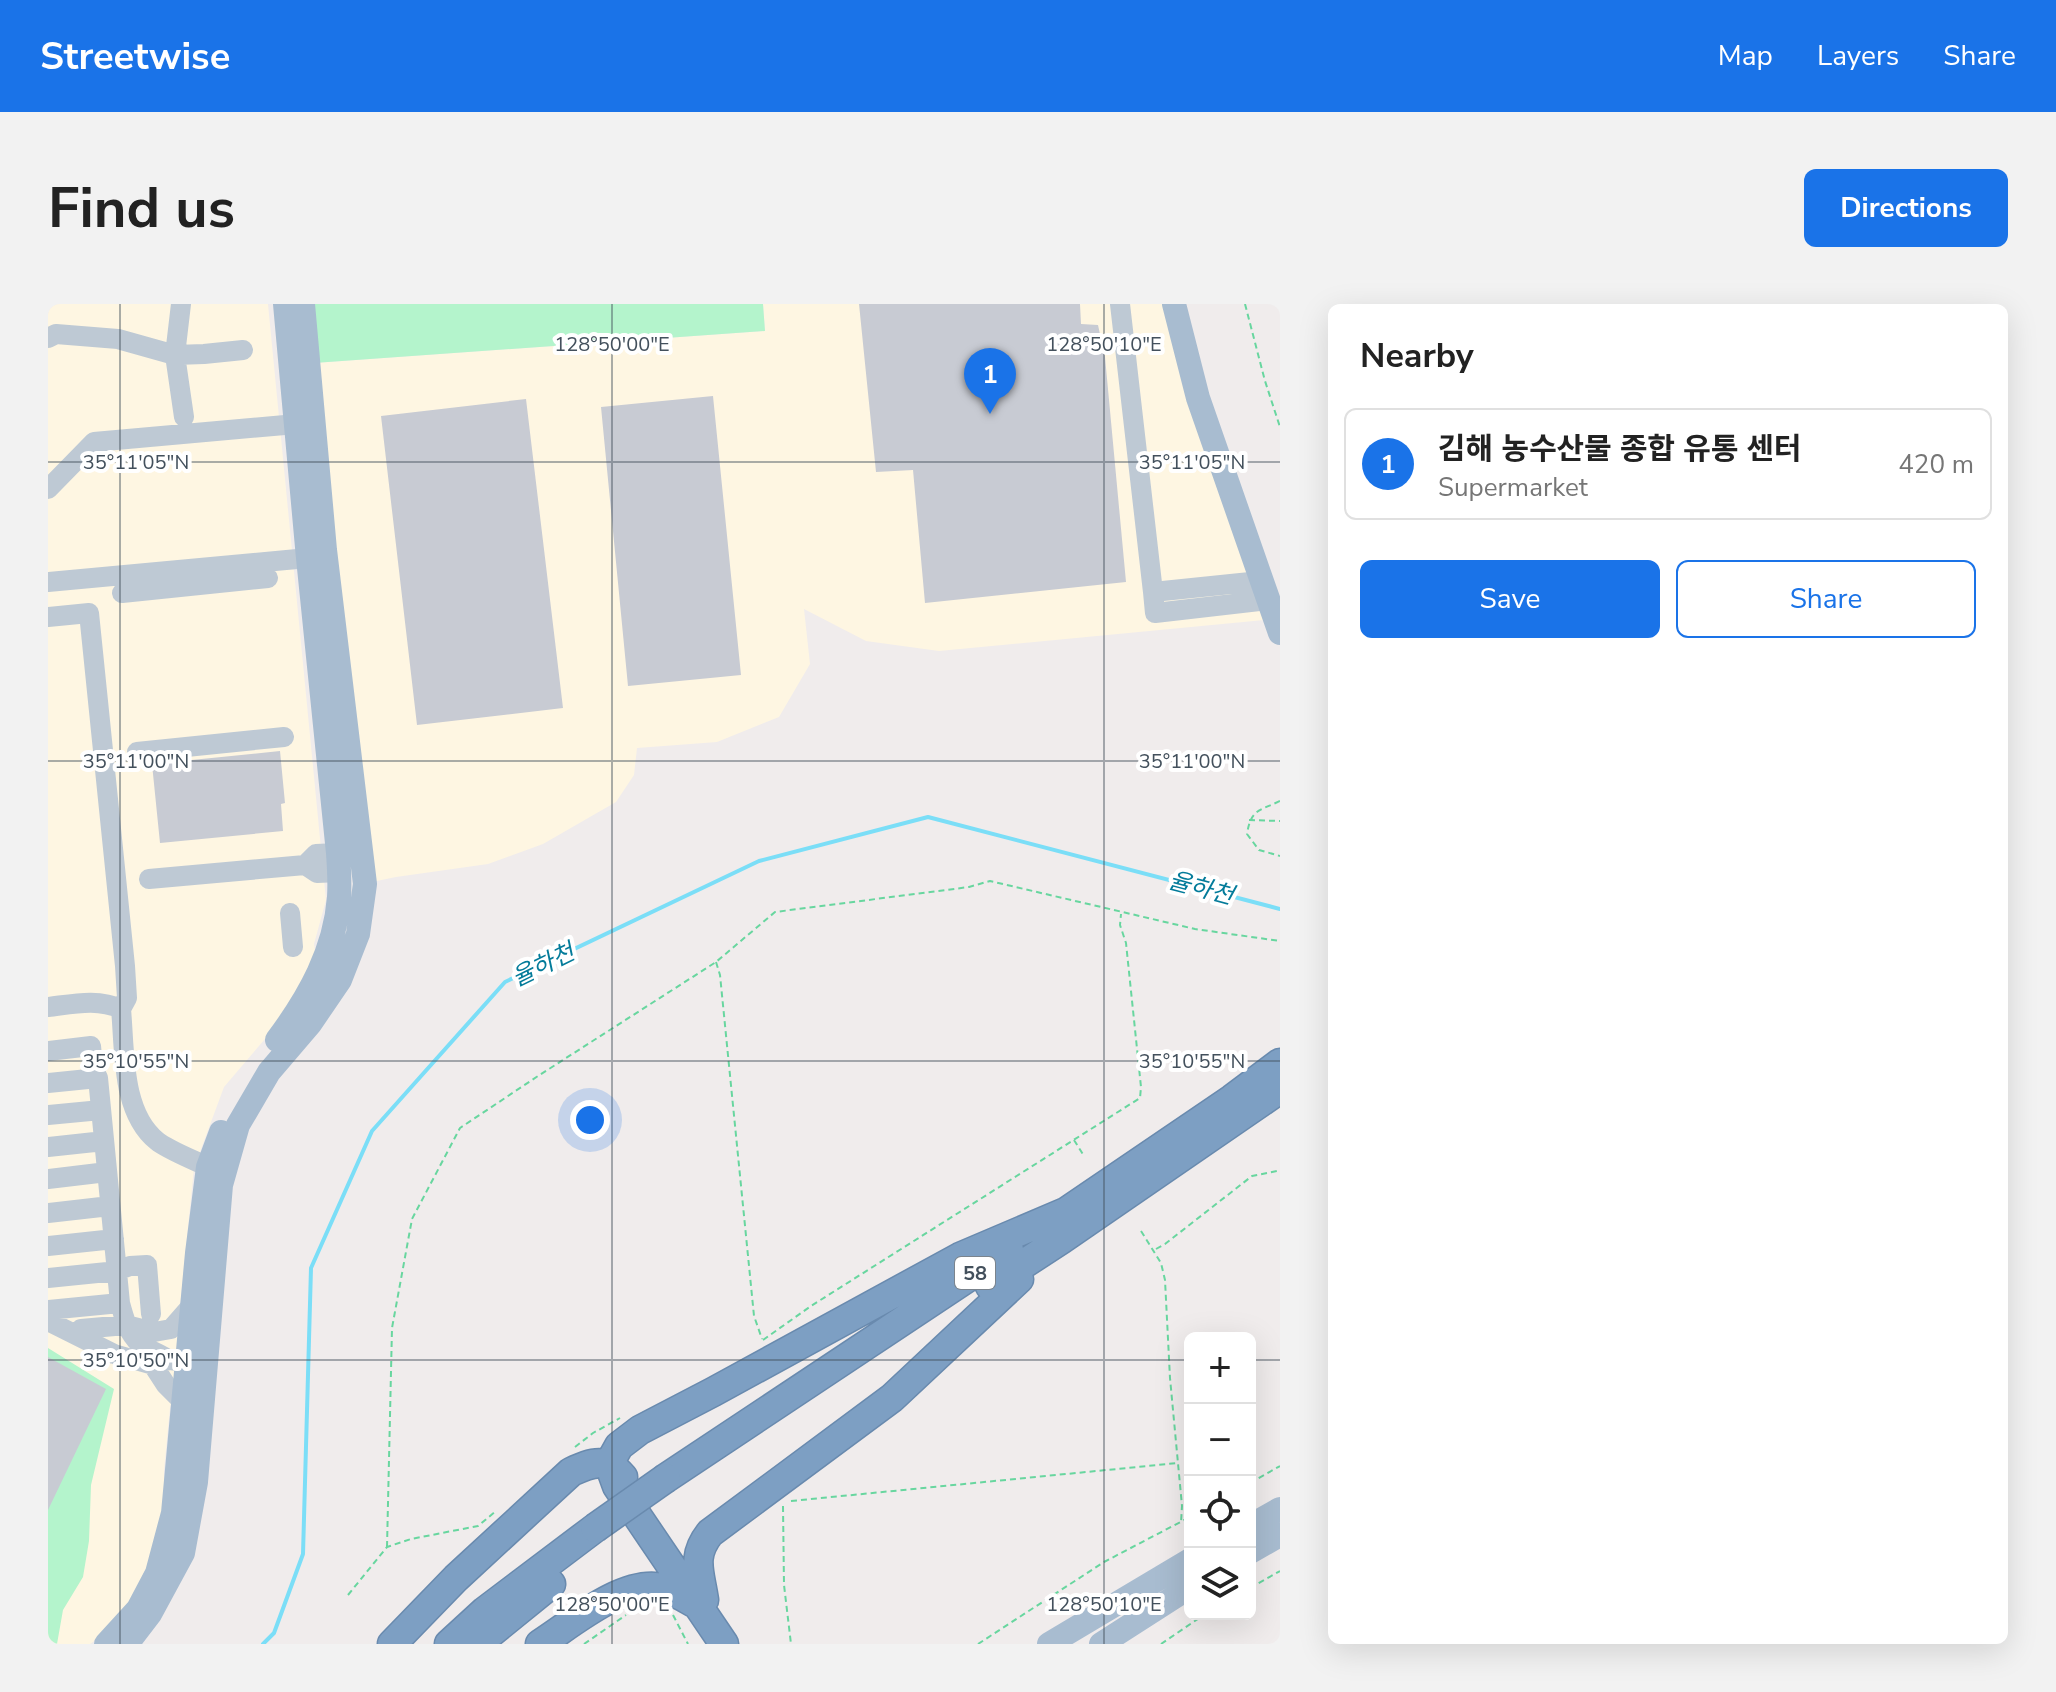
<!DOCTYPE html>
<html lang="en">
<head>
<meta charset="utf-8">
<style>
	body { margin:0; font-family:"Nunito Sans","Noto Sans KR",sans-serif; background:#f2f2f2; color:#222 }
	.controls { position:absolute; right:24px; bottom:24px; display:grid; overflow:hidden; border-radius:12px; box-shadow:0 8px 32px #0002 }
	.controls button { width:72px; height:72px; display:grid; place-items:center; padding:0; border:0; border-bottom:2px solid #e0e0e0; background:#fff; color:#222; font:40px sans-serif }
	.you { position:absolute; left:542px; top:816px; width:28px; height:28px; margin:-20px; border:6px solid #fff; border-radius:50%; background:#1a73e8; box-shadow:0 0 0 12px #1a73e833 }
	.badge { display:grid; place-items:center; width:52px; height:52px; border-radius:50%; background:#1a73e8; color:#fff; font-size:26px; font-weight:700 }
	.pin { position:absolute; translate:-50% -66px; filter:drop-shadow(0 2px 4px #0008) }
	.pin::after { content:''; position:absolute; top:42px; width:28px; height:24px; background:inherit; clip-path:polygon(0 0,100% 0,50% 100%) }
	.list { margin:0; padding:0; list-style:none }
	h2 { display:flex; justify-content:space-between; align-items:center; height:104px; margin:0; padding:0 32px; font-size:34px }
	h2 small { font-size:26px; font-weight:400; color:#767676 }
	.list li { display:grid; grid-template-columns:52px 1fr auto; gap:24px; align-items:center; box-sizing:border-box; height:112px; margin:0 16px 16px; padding:0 16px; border:2px solid #e0e0e0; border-radius:12px }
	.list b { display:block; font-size:30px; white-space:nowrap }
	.list p { margin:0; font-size:26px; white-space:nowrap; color:#767676 }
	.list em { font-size:26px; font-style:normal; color:#767676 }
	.actions { display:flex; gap:16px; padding:24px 32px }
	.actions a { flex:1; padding:18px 0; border:2px solid #1a73e8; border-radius:12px; text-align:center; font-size:28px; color:#1a73e8 }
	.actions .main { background:#1a73e8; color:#fff }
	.icon { flex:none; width:44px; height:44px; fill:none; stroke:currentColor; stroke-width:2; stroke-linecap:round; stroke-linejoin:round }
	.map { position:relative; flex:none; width:1232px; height:1340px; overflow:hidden; border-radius:12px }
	header { display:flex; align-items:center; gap:48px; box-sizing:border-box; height:112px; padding:0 40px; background:#1a73e8; color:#fff }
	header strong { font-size:38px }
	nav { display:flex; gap:44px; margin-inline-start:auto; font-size:28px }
	.intro { display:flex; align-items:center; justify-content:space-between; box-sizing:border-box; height:192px; padding:0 48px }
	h1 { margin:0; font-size:56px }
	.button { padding:20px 36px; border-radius:12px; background:#1a73e8; color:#fff; font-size:28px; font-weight:700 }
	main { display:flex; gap:48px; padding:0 48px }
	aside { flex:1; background:#fff; border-radius:12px; box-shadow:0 8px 32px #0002 }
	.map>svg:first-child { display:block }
	.commercial { fill:#fef6e2 }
	.green { fill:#b4f4cc }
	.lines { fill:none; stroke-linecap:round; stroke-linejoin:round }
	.stream { stroke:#7bdef7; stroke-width:4 }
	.building { fill:#c8cbd3 }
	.highway-casing { stroke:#698aae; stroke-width:31 }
	.path { stroke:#68d69f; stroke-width:2; stroke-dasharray:6 4; stroke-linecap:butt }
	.minor { stroke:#bec9d4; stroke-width:20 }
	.major { stroke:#a8bcd0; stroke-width:24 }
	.highway { stroke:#7d9fc3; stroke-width:28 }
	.highway-bridge-casing { stroke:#698aae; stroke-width:31; stroke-linecap:butt }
	.highway-bridge { stroke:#7d9fc3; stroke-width:28 }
	.ticks { fill:none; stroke:#43505c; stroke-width:2; stroke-opacity:0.45 }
	.labels { text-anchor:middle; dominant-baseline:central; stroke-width:8; stroke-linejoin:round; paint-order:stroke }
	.shield { fill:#fff; stroke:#7b848d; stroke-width:2 }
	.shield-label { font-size:20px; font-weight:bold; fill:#43505c }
	.water-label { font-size:24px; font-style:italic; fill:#037b9a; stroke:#fff }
	.ticks-label { font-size:20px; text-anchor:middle; fill:#43505c; stroke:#fff; stroke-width:8; stroke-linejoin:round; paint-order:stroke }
</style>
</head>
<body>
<header>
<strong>Streetwise</strong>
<nav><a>Map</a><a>Layers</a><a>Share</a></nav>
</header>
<div class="intro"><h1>Find us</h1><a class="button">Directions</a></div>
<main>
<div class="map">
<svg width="1232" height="1340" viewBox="0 0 1232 1340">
	<rect width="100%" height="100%" fill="#f0ecec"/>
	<!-- commercial -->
	<path class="commercial" d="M0 0H220L278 596 266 640 268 653 234 715 176 783 146 864 132 1003 128 1078 122 1104 116 1166 117 1212 108 1245 79 1302 52 1333 42 1340H0Z
		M715 0H1126L1227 315 891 347 818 337 756 305 762 360 731 413 669 438 589 444 586 471 568 498 495 540 440 560 348 573 314 580 266 59 717 27Z"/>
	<!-- green -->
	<path class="green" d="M260 0H715L717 27 266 59Z
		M0 1044 66 1085 43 1181 41 1237 35 1273 15 1306 9 1340H0Z"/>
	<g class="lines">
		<!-- stream -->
		<path class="stream" d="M215 1340 226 1329 255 1250 263 964 324 827 457 678 711 557 880 513 1232 605"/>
	</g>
	<!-- building -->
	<path class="building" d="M811 0H1032L1033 20 1050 21 1057 53 1078 278 877 299 865 166 828 168Z
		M665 92 693 371 580 382 553 103Z
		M478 95 515 404 369 421 333 112Z
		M232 447 237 499 233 500 235 527 112 539 104 460Z
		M0 1053 58 1085 0 1206Z"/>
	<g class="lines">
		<!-- highway casing -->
		<g class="highway-casing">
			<path id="highway" d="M1006 916 1184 795 1232 759
				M942 982 1014 935 1232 785
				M618 1174 961 946
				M656 1296C652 1268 643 1253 662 1229L844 1094 971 975
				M344 1340 408 1274 523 1168C545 1158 558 1153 575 1173
				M401 1340 437 1307 547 1224
				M429 1340 503 1280
				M492 1340C523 1320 576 1275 614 1284 626 1287 637 1294 648 1300
				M676 1340 569 1182 561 1160 571 1142 592 1126 665 1088 912 953 1020 907"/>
		</g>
		<!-- path -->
		<path class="path" d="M1197 0 1217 77 1232 123
			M1232 497C1211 507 1203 505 1199 530L1211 546 1232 552
			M1201 516 1232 517
			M668 658 672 671 706 1012 714 1035
			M1026 836 1036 852
			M1093 927 1113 959 1117 976 1122 1074 1134 1202 1133 1219
			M1108 945 1117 940 1204 872 1229 867
			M715 1036 763 1002 1092 794 1093 783 1078 639 1072 621 1073 610
			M527 1143 545 1129 572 1114
			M1202 1179 1232 1162
			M743 1197 1130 1159
			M735 1202 736 1281 743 1340
			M339 1243 344 1024 364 915 412 824 490 772 668 658 727 608 921 583 942 577 1147 625 1232 637
			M1202 1284 1232 1267
			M300 1291 339 1243 363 1235 430 1222 448 1207
			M625 1311 640 1340
			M536 1340 578 1311
			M930 1340 1056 1258 1142 1213
			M1113 1340 1157 1310"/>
		<!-- minor -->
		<path class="minor" d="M133 0 127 51 136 113
			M1072 0 1105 288 1212 277
			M0 34 8 30 70 35 127 51 156 50 195 46
			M0 185 46 138 248 120
			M0 278 260 254
			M1105 288 1107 309 1220 296
			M74 289 220 274
			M0 313 41 309 77 662 79 694 73 705C77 747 73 808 109 837 120 846 146 856 160 863
			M89 448 236 433
			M257 561 268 550 290 549
			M101 575 257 561 269 569 291 568
			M242 609 245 643
			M0 703C25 700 50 694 73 705
			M0 747 43 742 45 764 50 774 72 999C76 1014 80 1029 92 1040 100 1046 112 1049 121 1056
			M0 779 50 774
			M0 811 53 806
			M0 843 56 837
			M0 875 59 868
			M0 909 62 902
			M0 942 66 935
			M0 974 69 967 82 962 99 961 103 1010
			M0 1006 72 999
			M0 1017 66 1050 105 1061 121 1056 130 1057
			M29 1031 33 1025 78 1021 106 1028 123 1025 144 1001
			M105 1061 118 1081 136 1099"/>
		<!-- major -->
		<path class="major" d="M1126 0 1150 94 1232 329
			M229 736C261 693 287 647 291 593 292 578 291 563 290 549L260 254 237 0
			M1202 1222 1232 1205
			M1202 1248 1232 1231
			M58 1340 90 1305 109 1269 125 1209 149 949 160 863 173 828
			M79 1340 102 1310 135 1249 148 1178 173 881 190 821 221 768 262 720 292 676 310 630 317 580 277 246 255 0
			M1001 1340 1142 1256
			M1053 1340 1142 1283"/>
		<!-- highway -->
		<use href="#highway" class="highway"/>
		<!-- highway-bridge casing -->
		<g class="highway-bridge-casing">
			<path id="highway-bridge" d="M547 1224 618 1174"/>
		</g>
		<!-- highway-bridge -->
		<use href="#highway-bridge" class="highway-bridge"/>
	</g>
	<!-- ticks -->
	<path class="ticks" d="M72 0V1340M564 0V1340M1056 0V1340M0 158H1232M0 457H1232M0 757H1232M0 1056H1142M1202 1056H1232"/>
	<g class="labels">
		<!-- shield labels -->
		<rect class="shield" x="907" y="953" width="40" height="32" rx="6"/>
		<g class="shield-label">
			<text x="927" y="969">58</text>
		</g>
		<!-- water labels -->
		<g class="water-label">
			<text transform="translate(1153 584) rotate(15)">율하천</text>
			<text transform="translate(495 661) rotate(-26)">율하천</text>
		</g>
	</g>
	<g class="ticks-label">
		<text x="564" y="47">128°50'00"E</text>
		<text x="1056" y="47">128°50'10"E</text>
		<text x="88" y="165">35°11'05"N</text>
		<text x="1144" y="165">35°11'05"N</text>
		<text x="88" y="464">35°11'00"N</text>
		<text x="1144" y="464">35°11'00"N</text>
		<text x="88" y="764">35°10'55"N</text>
		<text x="1144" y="764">35°10'55"N</text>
		<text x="88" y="1063">35°10'50"N</text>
		<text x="564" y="1307">128°50'00"E</text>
		<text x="1056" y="1307">128°50'10"E</text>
	</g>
</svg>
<div class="controls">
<button>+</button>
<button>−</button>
<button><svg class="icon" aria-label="locate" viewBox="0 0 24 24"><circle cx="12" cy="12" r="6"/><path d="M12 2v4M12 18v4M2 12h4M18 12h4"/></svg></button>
<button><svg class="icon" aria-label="layers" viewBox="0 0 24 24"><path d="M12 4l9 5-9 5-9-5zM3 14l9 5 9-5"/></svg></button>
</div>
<div class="you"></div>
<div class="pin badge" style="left:942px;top:110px">1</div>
</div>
<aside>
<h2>Nearby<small></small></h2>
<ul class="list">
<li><span class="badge">1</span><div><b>김해 농수산물 종합 유통 센터</b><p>Supermarket</p></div><em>420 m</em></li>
</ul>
<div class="actions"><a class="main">Save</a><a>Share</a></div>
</aside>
</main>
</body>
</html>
